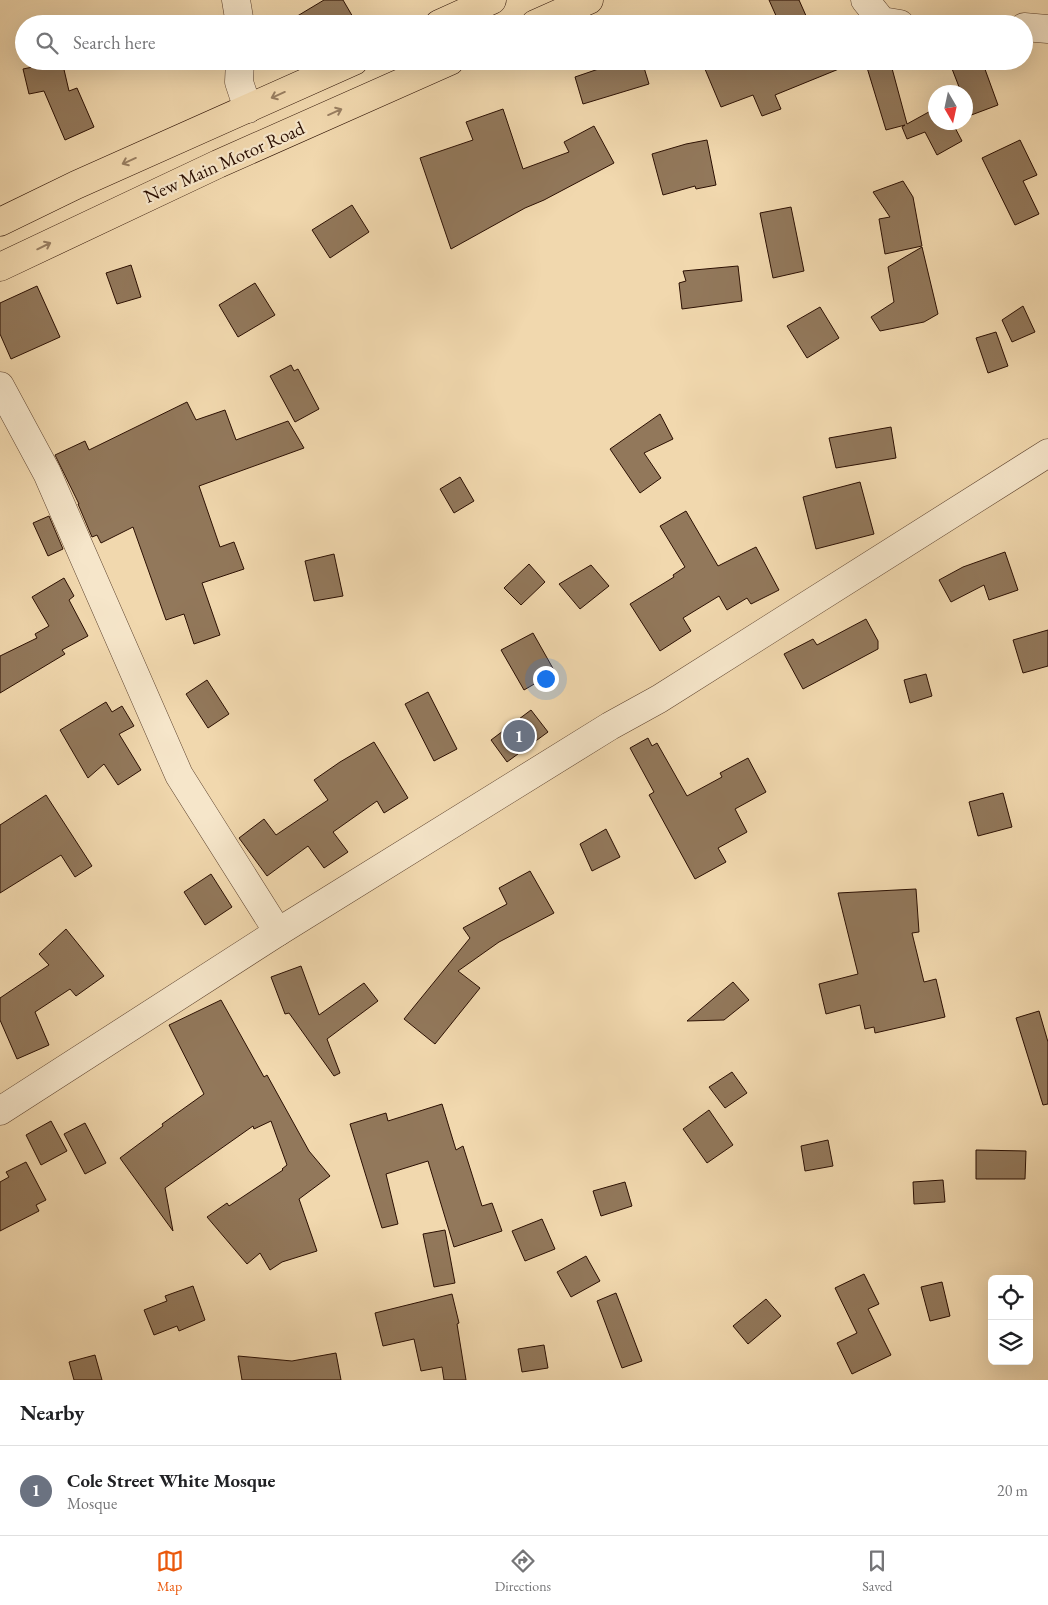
<!DOCTYPE html>
<html lang="en">
<head>
<meta charset="utf-8">
<style>
	body { margin:0; font-family:"EB Garamond",serif; background:#f6f6f6; color:#202124 }
	.controls { position:absolute; right:15px; bottom:15px; display:grid; overflow:hidden; border-radius:8px; box-shadow:0 5px 20px #0002 }
	.controls button { width:45px; height:45px; display:grid; place-items:center; padding:0; border:0; border-bottom:1px solid #e0e0e0; background:#fff; color:#202124; font:25px sans-serif }
	.compass { position:absolute; left:928px; top:85px; width:45px; height:45px; border-radius:50%; background:#fff; box-shadow:0 5px 20px #0002; rotate:171deg }
	.you { position:absolute; left:545px; top:678px; width:18px; height:18px; margin:-12px; border:4px solid #fff; border-radius:50%; background:#1a73e8; box-shadow:0 0 0 8px #1a73e833 }
	.badge { display:grid; place-items:center; width:32px; height:32px; border-radius:50%; background:#ea580c; color:#fff; font-size:16px; font-weight:700 }
	.pin { position:absolute; translate:-50% -50%; border:2px solid #fff; box-shadow:0 1px 5px #0006 }
	.list { margin:0; padding:0; list-style:none }
	h2 { display:flex; justify-content:space-between; align-items:center; height:65px; margin:0; padding:0 20px; font-size:21px }
	h2 small { font-size:16px; font-weight:400; color:#757577 }
	.list li { display:grid; grid-template-columns:32px 1fr auto; gap:15px; align-items:center; box-sizing:border-box; height:90px; padding:0 20px; border-top:1px solid #e0e0e0 }
	.list b { display:block; font-size:19px; white-space:nowrap }
	.list p { margin:0; font-size:16px; white-space:nowrap; color:#757577 }
	.list em { font-size:16px; font-style:normal; color:#757577 }
	.icon { flex:none; width:28px; height:28px; fill:none; stroke:currentColor; stroke-width:2; stroke-linecap:round; stroke-linejoin:round }
	.map { position:relative; flex:none; width:1048px; height:1380px; overflow:hidden }
	.search { position:absolute; background:#fff; box-shadow:0 5px 20px #0002; left:15px; right:15px; top:15px; height:55px; display:flex; align-items:center; gap:12px; box-sizing:border-box; padding:0 18px; border-radius:28px; color:#757577; font-size:19px }
	.sheet { height:155px; background:#fff }
	nav { display:flex; justify-content:space-around; align-items:center; box-sizing:border-box; height:70px; border-top:1px solid #e0e0e0; background:#fff; font-size:14px; color:#757577 }
	nav a { display:grid; justify-items:center; gap:2px }
	nav .on { color:#ea580c }
	.map>svg:first-child { display:block }
	.building { fill:#92785b; stroke:#2b0f02 }
	.lines { fill:none; stroke-linecap:round; stroke-linejoin:round }
	.minor-casing { stroke:#5c412d; stroke-width:29 }
	.tertiary-casing { stroke:#5c412d; stroke-width:29 }
	.trunk-casing { stroke:#2b0f02; stroke-width:29 }
	.minor { stroke:#f6e6ca; stroke-width:28 }
	.tertiary { stroke:#f6e6ca; stroke-width:28 }
	.trunk { stroke:#f1d8ae; stroke-width:28 }
	.oneway { stroke:#987e61 }
	.labels { text-anchor:middle; dominant-baseline:central; stroke-width:4.5; stroke-linejoin:round; paint-order:stroke }
	.street-label { font-size:19px; fill:#2b0f02; stroke:#f6e6ca }
</style>
</head>
<body>
<div class="map">
<svg width="1048" height="1380" viewBox="0 0 1048 1380">
	<rect width="100%" height="100%" fill="#f1d8ae"/>
	<filter id="stains"><feTurbulence type="fractalNoise" baseFrequency=".004" numOctaves="4"/><feColorMatrix values="0 0 0 0 .2 0 0 0 0 .09 0 0 0 0 .02 0 0 0 .5 -.17"/></filter>
	<radialGradient id="worn" r=".72"><stop offset=".6" stop-color="#630" stop-opacity="0"/><stop offset="1" stop-color="#630" stop-opacity=".3"/></radialGradient>
	<!-- building -->
	<path class="building" d="M324 0H343L357 24H284Z
		M769 0H799L807 18 795 24H771L770 21 777 18Z
		M62 61 69 91 77 88 94 127 65 140 44 91 29 94 23 69Z
		M642 61 649 84 583 104 575 77 622 61Z
		M700 61H856V62L775 95 781 109 762 116 753 95 721 107 702 62Z
		M865 61H890L907 124 936 108V122H952L962 141 937 155 925 132 907 139 902 127 905 125 886 130Z
		M949 61H982L998 105 966 117V92H961Z
		M503 109 523 169 569 152 564 142 594 126 614 163 544 200 525 208 451 249 420 158 473 140 466 122Z
		M707 140 716 185 696 189 695 186 663 195 652 154 686 144Z
		M1020 140 1037 175 1023 181 1039 214 1015 225 982 158Z
		M903 181 913 197 922 246 885 254 879 219 890 217 873 192Z
		M352 205 369 232 330 258 312 230Z
		M791 207 804 271 773 278 760 213Z
		M922 247 938 314 924 322 880 331 871 317 894 302 888 267Z
		M131 265 141 297 117 304 106 273Z
		M738 266 742 301 682 309 679 283 686 281 683 271Z
		M255 283 275 315 238 337 219 305Z
		M37 286 60 337 11 359 0 334V303Z
		M1023 306 1035 332 1012 342 1002 320Z
		M820 307 839 338 807 358 787 326Z
		M996 332 1008 366 988 373 976 338Z
		M291 365 294 371 298 369 319 409 295 422 270 376Z
		M187 402 196 420 225 410 236 440 288 421 304 448 199 486 220 547 234 542 244 569 202 583 220 635 194 644 184 614 166 620 133 527 101 543 97 535 92 537 78 504H79L55 455 85 441 89 450Z
		M660 414 673 439 644 453 661 478 640 493 610 449Z
		M891 427 896 458 836 468 829 438Z
		M460 477 474 501 454 513 440 489Z
		M860 482 874 534 816 549 803 497Z
		M686 511 718 566 756 547 779 590 751 604 747 598 727 610 719 596 683 618 691 631 660 651 630 604 674 577 673 575 685 567 660 526Z
		M49 516 63 549 48 556 33 523Z
		M1005 552 1018 590 989 600 984 585 951 602 939 580 963 567Z
		M334 554 343 596 314 601 305 561Z
		M529 564 545 582 521 605 504 588Z
		M591 565 609 586 580 609 559 584Z
		M64 578 74 596 69 600 88 636 62 650 65 654 0 693V656L37 638 35 634 49 626 32 597Z
		M866 619 878 641V649L803 689 784 654 813 639 817 645Z
		M1048 630V666L1023 673 1013 640Z
		M533 633 555 672 524 690 501 650Z
		M926 674 932 696 910 703 904 680Z
		M207 680 229 714 208 728 186 694Z
		M428 692 457 749 434 761 405 704Z
		M106 702 112 712 122 706 134 726 119 734 141 770 118 785 104 764 88 778 60 730Z
		M531 710 548 732 507 762 491 740Z
		M648 738 652 746 657 743 687 796 722 777 720 773 748 758 766 792 735 809 747 832 718 848 726 862 695 879 649 795 654 792 630 748Z
		M374 742 408 798 384 813 377 801 333 832 348 852 324 868 308 846 267 876 239 838 264 819 276 835 328 800 314 780 340 762Z
		M1003 793 1012 827 978 836 969 802Z
		M46 795 92 866 75 877 61 855 0 893V825Z
		M606 829 620 857 592 871 580 844Z
		M530 871 554 913 499 942 458 971 480 988 435 1044 404 1019 470 938 463 928 507 904 499 888Z
		M211 874 232 907 205 925 184 892Z
		M916 889 919 932 912 933 924 982 936 979 945 1017 875 1033 874 1027 865 1029 860 1005 826 1014 819 984 858 974 838 893Z
		M66 929 104 976 76 996 70 989 35 1012 49 1045 17 1059 0 1020V998L49 965 39 954Z
		M301 966 319 1015 364 983 378 1001 327 1039 340 1073 334 1076 289 1013 285 1014 271 977Z
		M733 982 749 1000 724 1020 687 1021Z
		M221 1000 264 1077 267 1075 309 1151 330 1176 299 1199 317 1251 282 1262 270 1270 260 1253 247 1264 207 1217 227 1203 229 1206 283 1170 282 1169 287 1165 271 1121 254 1129 253 1126 165 1188 173 1231 120 1158 163 1126 162 1124 204 1094 169 1025Z
		M1039 1011 1048 1042V1104L1043 1105 1016 1018Z
		M732 1072 747 1093 725 1108 709 1087Z
		M442 1104 456 1150 463 1146 482 1206 492 1203 502 1231 454 1247 428 1161 386 1174 398 1224 382 1228 350 1124 386 1113 388 1121Z
		M709 1110 733 1145 707 1163 683 1129Z
		M51 1121 67 1151 41 1165 26 1135Z
		M85 1123 106 1163 85 1174 64 1134Z
		M828 1140 833 1166 805 1171 801 1146Z
		M976 1150 1026 1151 1025 1179H976Z
		M26 1162 46 1200 36 1205 39 1211 0 1231V1182L9 1177 6 1172Z
		M943 1180 945 1202 914 1204 913 1182Z
		M625 1182 632 1206 601 1216 593 1191Z
		M542 1219 555 1249 525 1261 512 1231Z
		M445 1230 455 1283 434 1287 423 1234Z
		M586 1256 600 1281 571 1297 557 1272Z
		M864 1274 879 1304 868 1309 891 1355 852 1374 837 1343 857 1333 835 1288Z
		M942 1282 950 1316 930 1321 921 1287Z
		M193 1286 205 1320 179 1331 177 1326 154 1335 144 1310 167 1301 165 1296Z
		M616 1293 642 1361 622 1368 597 1301Z
		M452 1294 459 1323 457 1324 466 1380H444L442 1367 421 1371 414 1339 383 1346 375 1313Z
		M766 1299 781 1316 748 1344 733 1326Z
		M544 1345 548 1368 522 1372 518 1349Z
		M336 1353 341 1380H242L238 1356 292 1361Z
		M95 1355 102 1380H74L69 1362Z"/>
	<g class="lines">
		<!-- minor casing -->
		<g class="minor-casing">
			<path id="minor" d="M236 0 240 24
				M865 0 882 21 900 24
				M1024 27 1048 29
				M240 61 239 82 248 109
				M0 386 47 473 179 775 278 932"/>
		</g>
		<!-- tertiary casing -->
		<g class="tertiary-casing">
			<path id="tertiary" d="M0 1111 278 932 610 726 659 699 1048 453"/>
		</g>
		<!-- trunk casing -->
		<g class="trunk-casing">
			<path id="trunk" d="M439 24 492 0
				M535 24 589 0
				M0 222 76 185 354 61
				M0 267 218 164 450 61"/>
		</g>
		<!-- minor -->
		<use href="#minor" class="minor"/>
		<!-- tertiary -->
		<use href="#tertiary" class="tertiary"/>
		<!-- trunk -->
		<use href="#trunk" class="trunk"/>
	</g>
	<!-- one-way arrows -->
	<defs><path id="oneway-shaft" d="M-6 0H5M1.5-3L5.5 0L1.5 3" fill="none" stroke-width="1.6" stroke-linecap="round" stroke-linejoin="round" transform="scale(1.25)"/></defs>
	<g class="oneway">
		<use href="#oneway-shaft" transform="translate(278 95) rotate(156)"/>
		<use href="#oneway-shaft" transform="translate(335 112) rotate(-24)"/>
		<use href="#oneway-shaft" transform="translate(129 161) rotate(156)"/>
		<use href="#oneway-shaft" transform="translate(44 246) rotate(-26)"/>
	</g>
	<g class="labels">
		<!-- street labels -->
		<g class="street-label">
			<text transform="translate(224 162) rotate(-24)">New Main Motor Road</text>
		</g>
	</g>
	<rect width="100%" height="100%" filter="url(#stains)"/>
	<rect width="100%" height="100%" fill="url(#worn)"/>
</svg>
<div class="controls">
<button><svg class="icon" aria-label="locate" viewBox="0 0 24 24"><circle cx="12" cy="12" r="6"/><path d="M12 2v4M12 18v4M2 12h4M18 12h4"/></svg></button>
<button><svg class="icon" aria-label="layers" viewBox="0 0 24 24"><path d="M12 4l9 5-9 5-9-5zM3 14l9 5 9-5"/></svg></button>
</div>
<svg class="compass" viewBox="-18 -18 36 36"><path d="M0-13l5 13h-10z" fill="#e53935"/><path d="M0 13l5-13h-10z" fill="#757577"/></svg>
<div class="you"></div>
<div class="pin badge" style="left:519px;top:736px;background:#6b7280">1</div>
<div class="search"><svg class="icon" aria-label="search" viewBox="0 0 24 24"><circle cx="10" cy="10" r="6"/><path d="M15 15l6 6"/></svg>Search here</div>
</div>
<section class="sheet">
<h2>Nearby<small></small></h2>
<ul class="list">
<li><span class="badge" style="background:#6b7280">1</span><div><b>Cole Street White Mosque</b><p>Mosque</p></div><em>20 m</em></li>
</ul>
</section>
<nav>
<a class="on"><svg class="icon" aria-label="map" viewBox="0 0 24 24"><path d="M3 6l6-2 6 2 6-2v14l-6 2-6-2-6 2zM9 4v14M15 6v14"/></svg>Map</a>
<a><svg class="icon" aria-label="directions" viewBox="0 0 24 24"><path d="M12 3l9 9-9 9-9-9zM9 14v-3h6M13 9l2 2-2 2"/></svg>Directions</a>
<a><svg class="icon" aria-label="saved" viewBox="0 0 24 24"><path d="M7 4h10v16l-5-4-5 4z"/></svg>Saved</a>
</nav>
</body>
</html>
